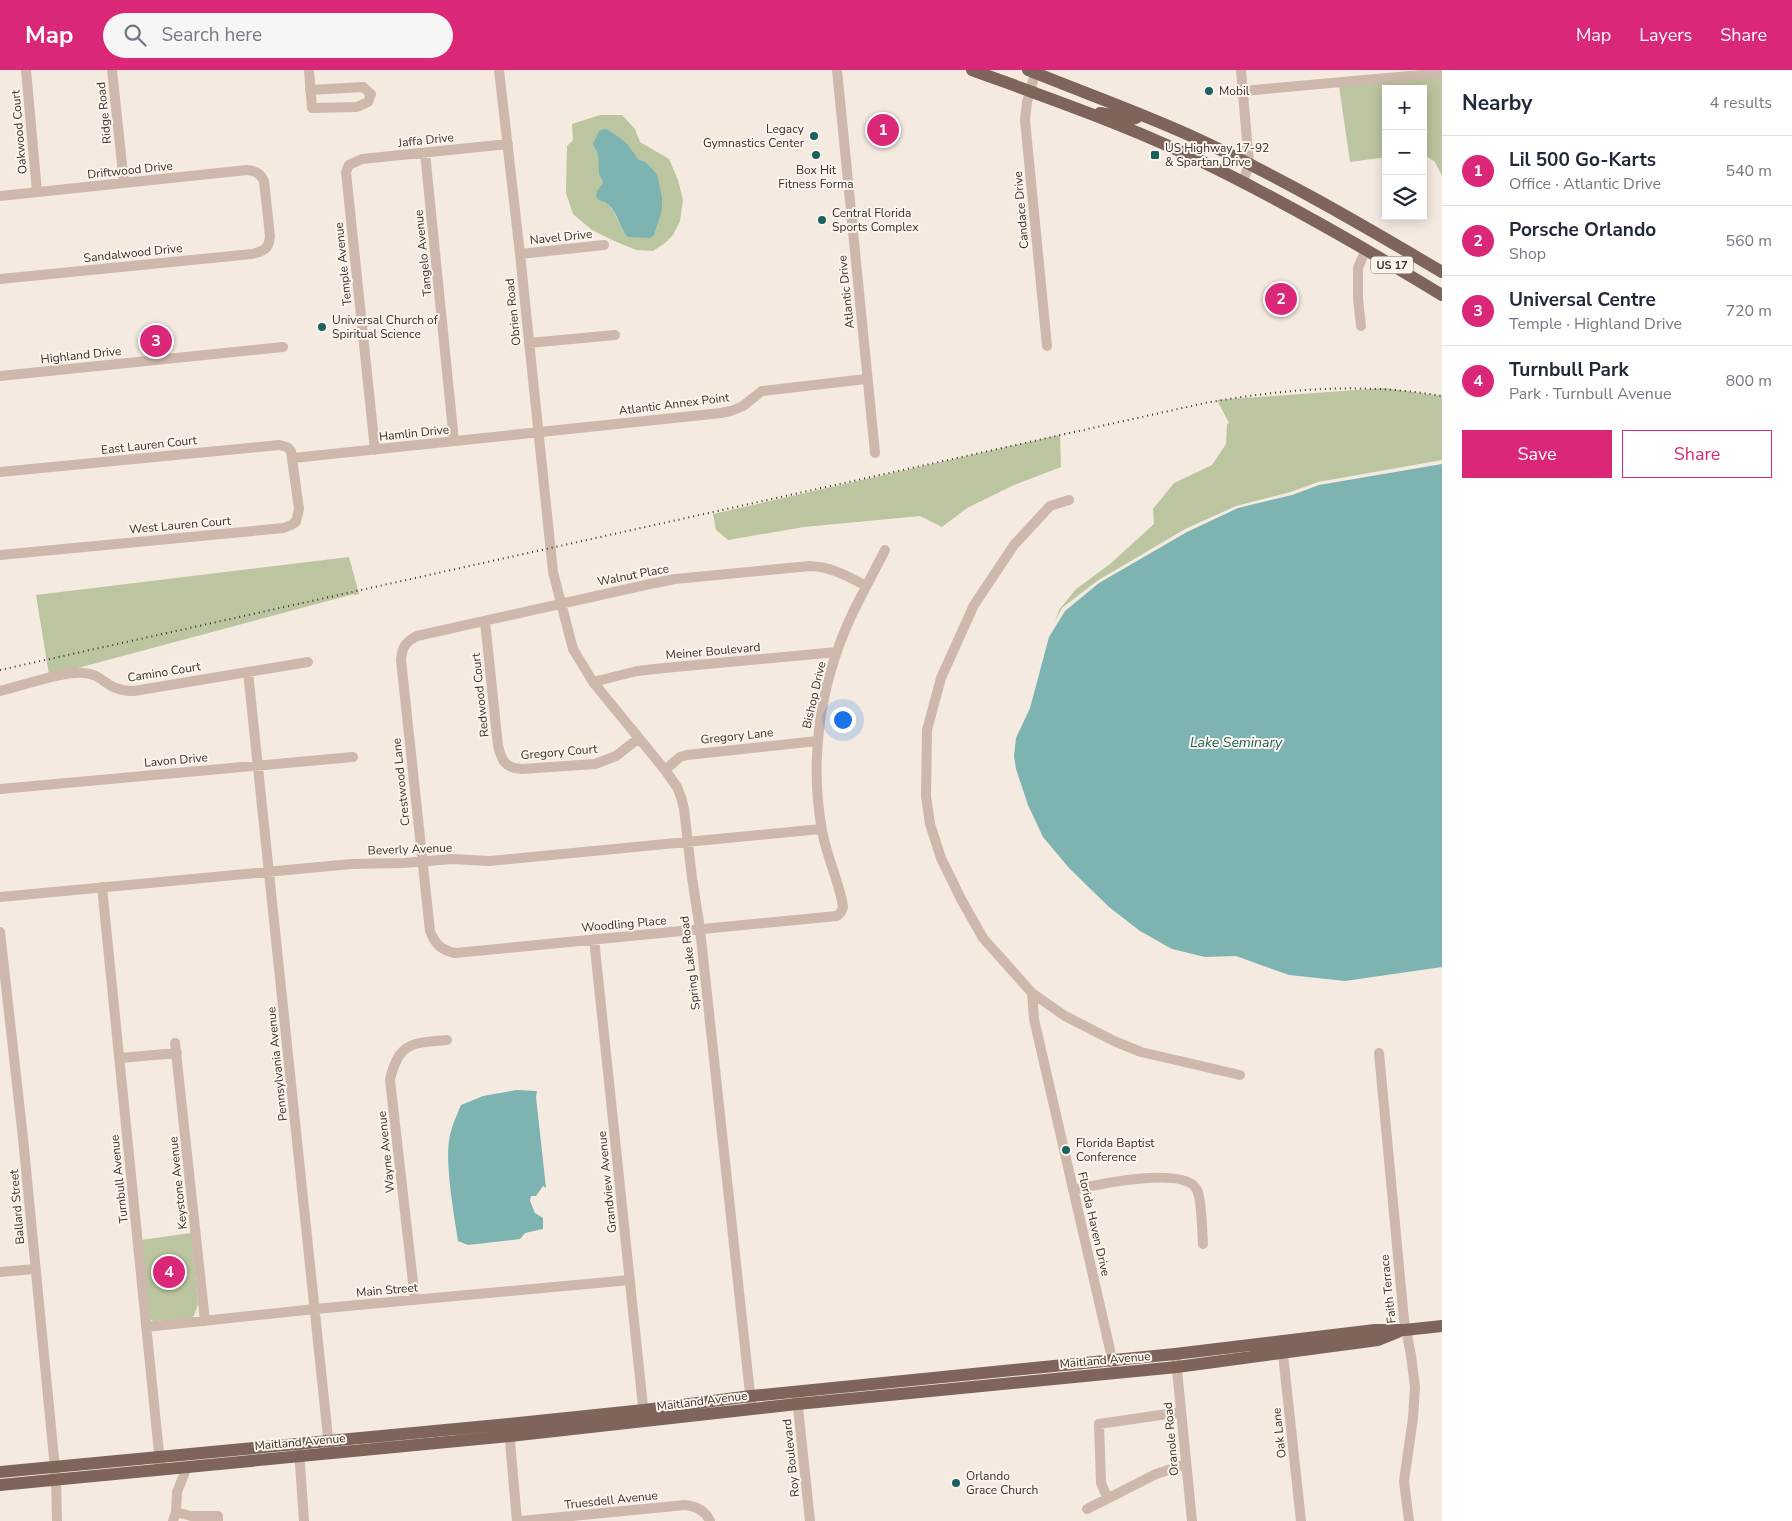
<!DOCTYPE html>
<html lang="en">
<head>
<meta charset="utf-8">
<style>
	body { margin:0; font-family:"Nunito Sans",sans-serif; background:#f6f6f7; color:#1f2937 }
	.controls { position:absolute; right:15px; top:15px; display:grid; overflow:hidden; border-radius:0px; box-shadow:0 2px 12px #0003 }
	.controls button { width:45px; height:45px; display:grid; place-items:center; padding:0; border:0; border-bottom:1px solid #e0e1e3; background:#fff; color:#1f2937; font:25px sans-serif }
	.you { position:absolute; left:842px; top:649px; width:18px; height:18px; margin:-12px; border:4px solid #fff; border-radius:50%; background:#1a73e8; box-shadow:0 0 0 8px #1a73e833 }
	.badge { display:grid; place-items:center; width:32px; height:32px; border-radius:50%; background:#db2777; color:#fff; font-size:16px; font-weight:700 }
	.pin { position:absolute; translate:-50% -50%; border:2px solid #fff; box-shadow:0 1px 5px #0006 }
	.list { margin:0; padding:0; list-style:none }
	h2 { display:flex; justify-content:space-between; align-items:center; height:65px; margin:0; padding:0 20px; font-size:21px }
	h2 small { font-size:16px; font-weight:400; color:#747a83 }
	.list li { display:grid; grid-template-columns:32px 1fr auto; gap:15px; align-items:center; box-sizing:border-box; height:70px; padding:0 20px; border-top:1px solid #e0e1e3 }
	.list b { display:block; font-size:19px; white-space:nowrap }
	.list p { margin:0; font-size:16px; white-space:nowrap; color:#747a83 }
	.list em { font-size:16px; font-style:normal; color:#747a83 }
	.actions { display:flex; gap:10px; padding:15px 20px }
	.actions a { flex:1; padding:11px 0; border:1px solid #db2777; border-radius:0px; text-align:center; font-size:18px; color:#db2777 }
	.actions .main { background:#db2777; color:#fff }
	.icon { flex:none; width:28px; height:28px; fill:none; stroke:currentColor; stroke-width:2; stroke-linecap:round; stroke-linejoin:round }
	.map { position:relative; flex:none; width:1442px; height:1451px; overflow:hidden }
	header { display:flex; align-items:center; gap:30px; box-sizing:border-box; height:70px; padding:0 25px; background:#db2777; color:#fff }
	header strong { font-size:24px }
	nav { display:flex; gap:28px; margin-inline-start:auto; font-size:18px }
	.search { width:350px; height:45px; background:#f6f6f7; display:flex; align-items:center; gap:12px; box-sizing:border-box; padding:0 18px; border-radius:28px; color:#747a83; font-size:19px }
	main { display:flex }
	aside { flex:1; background:#fff }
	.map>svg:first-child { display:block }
	.green { fill:#bbc59f; fill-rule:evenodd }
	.water { fill:#7db4b2 }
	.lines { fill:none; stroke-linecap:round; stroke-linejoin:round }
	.minor { stroke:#ceb8ab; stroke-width:10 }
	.major { stroke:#7e645b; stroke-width:12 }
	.rail { stroke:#3b2f2a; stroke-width:2; stroke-dasharray:1 4; stroke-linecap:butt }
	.poi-dot { fill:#1d6060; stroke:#fbf4ed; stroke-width:2 }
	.labels { text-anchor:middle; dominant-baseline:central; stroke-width:4; stroke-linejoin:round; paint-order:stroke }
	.shield { fill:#fbf4ed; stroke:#756a64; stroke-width:1 }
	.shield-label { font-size:11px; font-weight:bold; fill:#3b2f2a }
	.poi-label { font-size:12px; fill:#3b2f2a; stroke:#fbf4ed; text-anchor:start }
	.street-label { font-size:12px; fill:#3b2f2a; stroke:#fbf4ed }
	.water-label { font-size:14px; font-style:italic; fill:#1d6060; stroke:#fbf4ed }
</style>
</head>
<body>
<header>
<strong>Map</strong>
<div class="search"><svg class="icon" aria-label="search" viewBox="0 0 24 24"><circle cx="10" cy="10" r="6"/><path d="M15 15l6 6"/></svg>Search here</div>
<nav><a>Map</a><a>Layers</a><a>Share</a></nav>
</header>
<main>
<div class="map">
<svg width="1442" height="1451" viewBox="0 0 1442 1451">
	<rect width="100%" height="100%" fill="#f5eae0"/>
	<!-- green -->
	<path class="green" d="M1442 6V106L1435 92 1423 84V19H1386V87L1350 92 1339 16Z
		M600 45H622L635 59 640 72 669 89 678 110 683 130 680 151 673 165 665 173 653 181 636 180 612 170 592 160 573 144 566 123 567 76 573 70 572 54ZM611 63 622 69 638 89 646 92 657 104 654 165 623 161C618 151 614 137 603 132L601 115 603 112C596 85 597 87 611 63Z
		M1384 318 1442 326V390L1318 412 1291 422 1236 436 1185 459 1097 511 1062 538 1055 551 1059 540 1076 519 1110 494 1154 454 1153 439 1174 413 1212 395 1226 374 1227 354 1229 353 1217 330Z
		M1060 365 1061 397 1014 415 967 438 942 457 920 446 804 457 728 470 716 460 713 444Z
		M349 487 359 524 354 525V524L74 599 49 605 36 525Z
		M191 1163 198 1234 194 1246 188 1249 153 1251 150 1249 141 1170Z"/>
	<!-- water -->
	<path class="water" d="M604 59 608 60 622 69 628 75 638 89 646 92 657 104 662 127V140L654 165 650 168 628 167C619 158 618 142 608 135 605 132 601 131 597 129 595 120 600 119 603 112L599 104 598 84 593 74 599 61Z
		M1442 394V897L1345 911 1289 905 1236 886 1205 887 1172 879 1140 861 1109 837 1069 798 1043 767 1028 735 1016 699 1014 686 1016 668 1030 638 1049 567 1065 541 1099 513 1187 462 1238 438 1292 425 1319 415Z
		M517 1020 537 1021 536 1027 546 1118 543 1116 536 1126H531L530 1131 535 1143 543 1148V1159L525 1163 520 1169 468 1175 458 1171C454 1144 444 1090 450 1065 452 1055 457 1045 461 1035L483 1026Z"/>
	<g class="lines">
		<!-- minor -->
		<path class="minor" d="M26 0 37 122
			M112 0 124 113
			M309 0 312 38 357 37 368 32 371 24 363 17 310 20
			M499 0 520 184 553 502 573 579 593 612 665 700 677 717 681 727 684 739 692 808 700 859 751 1333
			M837 0 875 383
			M1036 0 1027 32 1025 50 1047 276
			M1241 0 1249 94 1243 112
			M1243 21 1442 3
			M425 83 454 371
			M0 126 247 100C256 101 260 103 264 111L270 166C269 179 264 181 252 184L0 209
			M520 184 604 175
			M1361 256 1358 229V198L1366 179
			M529 273 615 265
			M0 306 283 277
			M375 380 346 102 349 95 362 89 508 74
			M293 388 721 343 731 341 743 336 762 321 866 309
			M0 402 279 375 287 377 291 381 299 439 296 452 291 455 284 458 0 485
			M1069 430 1050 436 1014 475 974 535 941 608 927 660 926 726 930 754 941 788 961 829 983 868 1032 923 1065 946 1114 971 1141 982 1240 1005
			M866 516C848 506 832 497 810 496L675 509 650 514 417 566C405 572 402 578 401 590L430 861C435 874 441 880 455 883L837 846 841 842 843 837C840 813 826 786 822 760 809 690 820 616 849 551 860 527 873 504 885 480
			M485 551 498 676C502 691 505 698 522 699L595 694 616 686 639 668
			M248 602 329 1377
			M593 612 637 601 664 598 837 582
			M0 621C21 616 63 601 84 603 104 604 107 622 134 621L308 592
			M665 700 680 687 687 685 817 671
			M0 719 353 687
			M102 817 160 1393
			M0 827 351 794 403 793 452 789 490 791 821 759
			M0 862 23 1068 56 1409 57 1451
			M594 869 644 1346
			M1032 923 1034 949 1114 1297
			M175 973 205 1251
			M1379 983 1404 1250 1411 1285 1415 1317 1413 1348 1404 1411 1409 1451
			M120 988 177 983
			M1073 1120C1096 1115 1185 1095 1197 1120 1202 1130 1202 1161 1203 1174
			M0 1202 35 1199
			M415 1230 390 1010C398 972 413 973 447 970
			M146 1257 315 1239 630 1210
			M1282 1275 1301 1451
			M1176 1290 1192 1451
			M797 1328 810 1451
			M509 1360 517 1451
			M299 1380 304 1451
			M1107 1427 1101 1413 1099 1354 1181 1342
			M1087 1439 1156 1404 1186 1394
			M176 1442 191 1446H218V1451
			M173 1451 176 1442 177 1422 187 1397
			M521 1451 685 1435C696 1436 705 1440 710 1451"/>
		<!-- major -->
		<path class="major" d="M972 0C1043 26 1115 51 1184 83 1273 125 1358 174 1442 225
			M1028 0C1082 22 1136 41 1189 65 1277 105 1359 153 1442 202
			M1100 43 1132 49 1136 48 1140 44
			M0 1402 509 1354 644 1340 751 1326 1175 1284 1375 1260H1405L1442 1256
			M0 1415 510 1366 797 1334 1177 1297 1378 1270 1398 1262"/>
		<!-- rail -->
		<path class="rail" d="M0 600 1205 333C1284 319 1363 312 1442 326"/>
	</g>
	<!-- markers -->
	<g class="poi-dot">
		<circle cx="1209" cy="21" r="5"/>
		<circle cx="814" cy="66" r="5"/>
		<circle cx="816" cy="85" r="5"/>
		<rect x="1150" y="80" width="10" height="10" rx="2.5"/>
		<circle cx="822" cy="150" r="5"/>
		<circle cx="322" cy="257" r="5"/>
		<circle cx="1066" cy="1080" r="5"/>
		<circle cx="956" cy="1413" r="5"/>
	</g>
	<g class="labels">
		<!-- shield labels -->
		<rect class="shield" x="1371" y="186.5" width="42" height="17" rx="4"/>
		<g class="shield-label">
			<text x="1392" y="195">US 17</text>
		</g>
		<!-- poi labels -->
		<g class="poi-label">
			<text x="1219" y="21">Mobil</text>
			<text x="804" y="59" text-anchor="end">Legacy<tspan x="804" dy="14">Gymnastics Center</tspan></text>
			<text x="1165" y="78">US Highway 17-92<tspan x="1165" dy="14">&amp; Spartan Drive</tspan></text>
			<text x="816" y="100" text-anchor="middle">Box Hit<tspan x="816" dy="14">Fitness Forma</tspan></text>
			<text x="832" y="143">Central Florida<tspan x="832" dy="14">Sports Complex</tspan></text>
			<text x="332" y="250">Universal Church of<tspan x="332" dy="14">Spiritual Science</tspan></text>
			<text x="1076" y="1073">Florida Baptist<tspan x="1076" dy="14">Conference</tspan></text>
			<text x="966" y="1406">Orlando<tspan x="966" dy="14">Grace Church</tspan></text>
		</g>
		<!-- street labels -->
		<g class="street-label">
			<text transform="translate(104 43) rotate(-96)">Ridge Road</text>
			<text transform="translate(19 62) rotate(-95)">Oakwood Court</text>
			<text transform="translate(426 70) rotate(-6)">Jaffa Drive</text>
			<text transform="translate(130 100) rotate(-6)">Driftwood Drive</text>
			<text transform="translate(1021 140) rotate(-95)">Candace Drive</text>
			<text transform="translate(561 167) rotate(-6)">Navel Drive</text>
			<text transform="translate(133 183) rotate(-6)">Sandalwood Drive</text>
			<text transform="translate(423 183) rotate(-96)">Tangelo Avenue</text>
			<text transform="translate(343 194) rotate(-96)">Temple Avenue</text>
			<text transform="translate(846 222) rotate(-96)">Atlantic Drive</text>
			<text transform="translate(513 242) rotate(-96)">Obrien Road</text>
			<text transform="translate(81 285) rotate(-6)">Highland Drive</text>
			<text transform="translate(674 334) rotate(-7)">Atlantic Annex Point</text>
			<text transform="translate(414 363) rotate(-6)">Hamlin Drive</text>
			<text transform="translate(149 375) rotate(-6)">East Lauren Court</text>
			<text transform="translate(180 455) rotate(-5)">West Lauren Court</text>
			<text transform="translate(633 505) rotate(-11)">Walnut Place</text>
			<text transform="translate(713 581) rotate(-5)">Meiner Boulevard</text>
			<text transform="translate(164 602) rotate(-9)">Camino Court</text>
			<text transform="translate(480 625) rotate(-96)">Redwood Court</text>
			<text transform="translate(814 625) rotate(-77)">Bishop Drive</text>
			<text transform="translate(737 666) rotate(-6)">Gregory Lane</text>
			<text transform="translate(559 682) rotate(-5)">Gregory Court</text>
			<text transform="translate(176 690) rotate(-5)">Lavon Drive</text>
			<text transform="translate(401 712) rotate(-96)">Crestwood Lane</text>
			<text transform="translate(410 779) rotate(-2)">Beverly Avenue</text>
			<text transform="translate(624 854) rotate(-5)">Woodling Place</text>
			<text transform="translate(690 893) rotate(-97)">Spring Lake Road</text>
			<text transform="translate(277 994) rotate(-96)">Pennsylvania Avenue</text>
			<text transform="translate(386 1082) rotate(-96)">Wayne Avenue</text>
			<text transform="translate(119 1109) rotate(-96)">Turnbull Avenue</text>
			<text transform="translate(607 1112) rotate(-96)">Grandview Avenue</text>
			<text transform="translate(178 1113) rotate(-96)">Keystone Avenue</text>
			<text transform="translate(17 1137) rotate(-95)">Ballard Street</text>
			<text transform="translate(1094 1154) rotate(77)">Florida Haven Drive</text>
			<text transform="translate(1388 1219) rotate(-96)">Faith Terrace</text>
			<text transform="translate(387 1220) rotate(-5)">Main Street</text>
			<text transform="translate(1105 1290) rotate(-5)">Maitland Avenue</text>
			<text transform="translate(702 1331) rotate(-7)">Maitland Avenue</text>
			<text transform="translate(1279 1363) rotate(-96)">Oak Lane</text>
			<text transform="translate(1171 1369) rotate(-95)">Oranole Road</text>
			<text transform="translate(300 1372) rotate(-5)">Maitland Avenue</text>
			<text transform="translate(791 1388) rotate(-96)">Roy Boulevard</text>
			<text transform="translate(611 1430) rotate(-6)">Truesdell Avenue</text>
		</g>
		<!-- water labels -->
		<g class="water-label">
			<text x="1236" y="672">Lake Seminary</text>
		</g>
	</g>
</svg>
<div class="controls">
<button>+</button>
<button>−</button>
<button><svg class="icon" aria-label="layers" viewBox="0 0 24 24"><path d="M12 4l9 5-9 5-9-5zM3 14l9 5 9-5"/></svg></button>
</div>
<div class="you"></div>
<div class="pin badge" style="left:883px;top:60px">1</div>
<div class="pin badge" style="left:1281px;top:229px">2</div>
<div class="pin badge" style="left:156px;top:271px">3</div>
<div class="pin badge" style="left:169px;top:1202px">4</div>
</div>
<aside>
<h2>Nearby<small>4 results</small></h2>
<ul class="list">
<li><span class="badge">1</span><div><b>Lil 500 Go-Karts</b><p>Office · Atlantic Drive</p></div><em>540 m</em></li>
<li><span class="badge">2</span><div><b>Porsche Orlando</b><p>Shop</p></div><em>560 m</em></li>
<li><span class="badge">3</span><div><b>Universal Centre</b><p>Temple · Highland Drive</p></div><em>720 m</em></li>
<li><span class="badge">4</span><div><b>Turnbull Park</b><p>Park · Turnbull Avenue</p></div><em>800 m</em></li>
</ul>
<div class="actions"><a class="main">Save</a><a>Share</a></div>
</aside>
</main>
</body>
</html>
